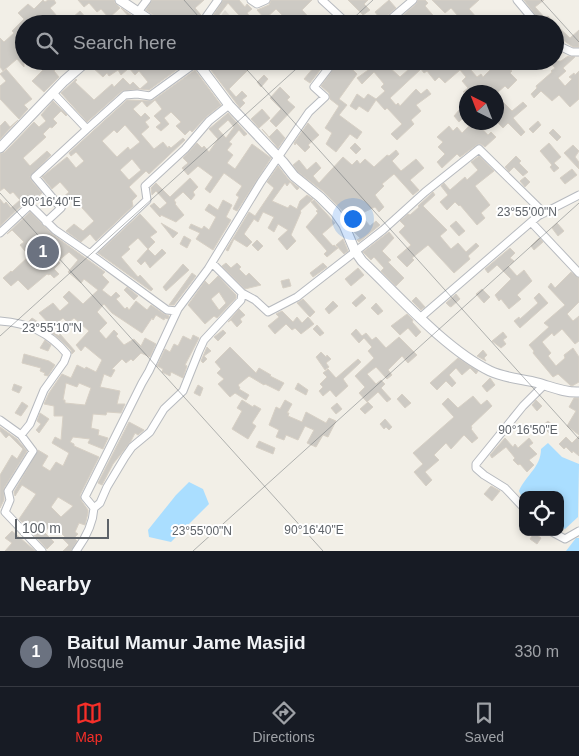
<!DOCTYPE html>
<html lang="en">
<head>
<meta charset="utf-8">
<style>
	body { margin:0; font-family:Arial,sans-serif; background:#20242c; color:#f1f3f6 }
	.controls { position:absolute; right:15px; bottom:15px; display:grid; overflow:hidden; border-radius:10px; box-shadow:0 2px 8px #0003 }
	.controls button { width:45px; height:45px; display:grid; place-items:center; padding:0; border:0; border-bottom:1px solid #363941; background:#171b24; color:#f1f3f6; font:25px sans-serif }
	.compass { position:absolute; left:459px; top:85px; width:45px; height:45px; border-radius:50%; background:#171b24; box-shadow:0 2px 8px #0003; rotate:318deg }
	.scale { position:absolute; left:15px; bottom:12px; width:94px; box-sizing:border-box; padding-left:5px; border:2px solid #5e6369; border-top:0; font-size:14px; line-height:18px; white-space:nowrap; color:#5e6369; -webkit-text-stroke:4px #fff; paint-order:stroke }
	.you { position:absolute; left:352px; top:218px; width:18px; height:18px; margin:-12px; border:4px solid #fff; border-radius:50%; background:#1a73e8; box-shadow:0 0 0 8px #1a73e833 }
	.badge { display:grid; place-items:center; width:32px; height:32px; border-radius:50%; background:#f62f29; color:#fff; font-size:16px; font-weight:700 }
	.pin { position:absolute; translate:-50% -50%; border:2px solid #fff; box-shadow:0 1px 5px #0006 }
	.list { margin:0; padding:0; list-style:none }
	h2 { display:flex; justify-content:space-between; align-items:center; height:65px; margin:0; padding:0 20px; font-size:21px }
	h2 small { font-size:16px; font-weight:400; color:#9ea1a6 }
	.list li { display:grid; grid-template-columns:32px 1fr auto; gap:15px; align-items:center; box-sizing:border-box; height:70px; padding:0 20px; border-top:1px solid #363941 }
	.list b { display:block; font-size:19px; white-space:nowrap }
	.list p { margin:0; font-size:16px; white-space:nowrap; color:#9ea1a6 }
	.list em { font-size:16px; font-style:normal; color:#9ea1a6 }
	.icon { flex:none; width:28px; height:28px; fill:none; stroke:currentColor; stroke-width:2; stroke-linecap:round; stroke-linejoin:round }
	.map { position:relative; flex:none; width:579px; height:551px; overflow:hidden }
	.search { position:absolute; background:#171b24; box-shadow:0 2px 8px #0003; left:15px; right:15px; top:15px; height:55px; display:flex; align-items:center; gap:12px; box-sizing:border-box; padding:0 18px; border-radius:28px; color:#9ea1a6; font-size:19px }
	.sheet { height:135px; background:#171b24 }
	nav { display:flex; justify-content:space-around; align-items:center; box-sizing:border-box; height:70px; border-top:1px solid #363941; background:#171b24; font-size:14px; color:#9ea1a6 }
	nav a { display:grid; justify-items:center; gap:2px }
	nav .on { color:#f62f29 }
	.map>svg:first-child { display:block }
	.education { fill:#e2ded6 }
	.water { fill:#aadeff }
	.building { fill:#cdcac4; stroke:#d7d0c5; fill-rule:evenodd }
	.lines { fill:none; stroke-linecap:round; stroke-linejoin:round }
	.minor-casing { stroke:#b7babf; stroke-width:9 }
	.tertiary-casing { stroke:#b7babf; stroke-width:11 }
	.minor { stroke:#fff; stroke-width:7 }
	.tertiary { stroke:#fff; stroke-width:9 }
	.ticks { fill:none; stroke:#5e6369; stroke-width:1; stroke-opacity:0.45 }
	.ticks-label { font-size:12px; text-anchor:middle; fill:#5e6369; stroke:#fff; stroke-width:4; stroke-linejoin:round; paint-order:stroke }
</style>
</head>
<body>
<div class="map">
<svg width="579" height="551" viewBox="0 0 579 551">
	<rect width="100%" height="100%" fill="#f2efe7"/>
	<!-- education -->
	<path class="education" d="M225 10 237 24H226L220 17Z"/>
	<!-- water -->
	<path class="water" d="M548 443 562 457 579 464 578 517 565 529 560 527V495H523V500L519 491C526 475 541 467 541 449Z
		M189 482 203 489 209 504 171 542 149 537 148 530 176 495Z
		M576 538H579V551H566Z"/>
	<!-- building -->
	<path class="building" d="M43 0 45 2 48 0H54L56 3 50 8 57 16 49 24H24V67L17 59 3 71 0 67V38L4 42 14 33 12 31 24 19 18 13 28 4 34 9Z
		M78 0H114L115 3 120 8 109 18 101 9 97 12 89 3 84 7Z
		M152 0H204L195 8 201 15 196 24H162L159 19 146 10Z
		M223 0H239L245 7 247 4 252 9 247 13 251 18 246 23 228 3 212 24H208Z
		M271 0H312L302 10 315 24H274L283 16 276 9 265 19 257 10 269 5Z
		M348 0H368L364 4 370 10 363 15Z
		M389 0 396 8 382 20 380 24H369L378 16 375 12Z
		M418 0H425L428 3 425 6 438 21 442 17 448 24H405L400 18 416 4Z
		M432 0H479L469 9 477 18 480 15 488 24H449L458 16 451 8 445 13Z
		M524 0H544L535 7 545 18 548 16 552 20 549 24H542Z
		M121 8 144 24H130L133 21Z
		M80 11 87 19 82 24H69L73 20 72 18Z
		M555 24 570 38 579 30V47H573L563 40 562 41 555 39Z
		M568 56 575 57 563 68 566 71 558 78 565 86 572 79 569 77 574 73 575 75 579 71V99L570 107 559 95 552 101 541 91 534 98 531 94 537 88 536 86 552 72 551 71 555 68 549 61H561Z
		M41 61H63L54 71 59 77 44 92 32 81 46 67Z
		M93 61H189L149 90 140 89 148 82 139 71 135 75 129 68 121 75 118 70 109 76 107 73 103 77 91 66Z
		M204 61H242L249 69 229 89 236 97 242 91 247 96 242 100 245 103 240 108Z
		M319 61H327L310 83 304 79Z
		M339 61H360L352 69 357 74 339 99 347 105 339 115 362 132 357 139 350 134 336 152 326 144 332 133 325 128 339 106 330 99 329 93 321 86Z
		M371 61H394L388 66 400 77 418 61H471L474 65 470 69 477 77 481 74 483 77 499 61H502L506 65 510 61H513L516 65 510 70 512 71 510 73 517 80 508 89 505 86 498 92H463L468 88 462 81 466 77 460 70 445 83 439 77 435 81 427 71 424 73 421 69 390 98 396 105 398 103 400 106 416 89 421 94 427 89 431 94 416 105 421 111 411 120 414 124 397 140 391 134 402 124 387 108 385 110 376 100 368 112 359 106 356 110 350 106 357 94 364 99 368 94 376 99 385 91 381 87 384 84 374 72 362 84 357 78 371 68 367 64Z
		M6 69 32 99 24 105 28 109 19 119 0 99V86L6 81 0 74Z
		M195 70 221 105 206 117 192 132 190 130 185 135 176 126 181 122 171 112 164 118 169 124 161 131 156 127 161 123 154 116 162 109 155 100 147 107 142 101 133 109 141 117 145 113 150 118 145 122 149 127 141 134 154 149 163 142 168 148 169 146 171 148 183 138 185 140 149 174 146 171 129 187 137 196 132 201 133 206 96 241 90 234 81 242 66 231 74 224 83 231 94 221 72 197 64 204 61 199 69 192 60 182 52 189 42 177 67 157 76 168 84 161 76 152 71 156 69 153 127 100 152 101ZM125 125 140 142 130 150 128 147 117 157 102 141 114 130 117 133ZM132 159 141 170 129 180 120 170Z
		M264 75 268 79 261 87 257 82Z
		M123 78 130 85 133 82 140 89 122 91 87 122 61 93 76 79 77 80 75 82 94 100 112 84 114 87Z
		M280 87 290 97 287 100 295 107 276 127 270 121 281 109 270 98Z
		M53 101 67 115 66 116 61 111 53 119 57 123 52 128 50 127 43 134 46 137 23 158 30 166 47 151 51 155 30 176 31 180 42 193 33 201H26L0 226V199L4 204 6 202 11 208 20 200 13 192 10 194 4 188 0 191V154L5 152 34 122 39 127 46 121 41 115Z
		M466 102V115L459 122 454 116Z
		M503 102 512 111 523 102 527 106 513 118 525 132 521 136 508 123 503 128 496 121V108Z
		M262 109 270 118 259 128 251 119Z
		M228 113 247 134 244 136 239 130 229 142 232 144 227 150 233 155 227 163 235 169 252 144 271 158 237 211 233 209 239 197 236 195 242 186 224 173 210 193 205 189 213 177 198 166 188 175 182 168 188 163 183 158 197 143 202 148 204 146 209 152 218 139 209 129ZM228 120 234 127 226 138 218 129Z
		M18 120 0 139V126L5 121 10 127Z
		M538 121 541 125 533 133 529 129Z
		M473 122H476L488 135 491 132 496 137 485 147 481 144H478L460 157 457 154 442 168 437 162 445 154 438 147 443 142 437 137 449 126 453 131 457 127 462 133Z
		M308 123 319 135 308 145 310 147 305 152 296 143 295 145 294 143Z
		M262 129 269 137 277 129 285 138 278 148Z
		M553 129 561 137 557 141 549 133Z
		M355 143 361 149 356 154 350 148Z
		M549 143 561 157 554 163 559 168 554 172 550 167 552 165 540 151Z
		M573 145 579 151 575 157 579 162V169L564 153Z
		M396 150 399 154 392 161 401 171 416 159 424 168 410 180 419 190 413 195 394 174 382 184 384 186 375 195 384 207 379 212 375 207 360 214 370 226 376 221 380 225 359 242 357 240 360 238 354 232 351 222 340 208 324 192 298 172 293 165 299 160 307 170 316 162 321 168 313 176 319 183 343 157 352 165 357 160 360 164 365 159 374 167 387 155 389 156Z
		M479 156 494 171 475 186 490 205 481 213 485 218 477 225 460 205 459 206 455 202 447 210 440 202 448 195 441 186 444 183 450 190 465 177 467 180 478 170 471 162Z
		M516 156 521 161 519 163 528 172 523 176 514 167 509 172 505 167Z
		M278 166 289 180 299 188 297 190 290 182 287 186 285 183 272 201 288 208 290 205 297 209 300 201 307 195 313 199 300 211 301 212 291 235 296 241 287 250 278 239 288 230 278 224 274 232 268 228 274 217 263 212 258 222 254 219 244 234 252 242 247 247 234 239 228 251 226 250 249 212 255 216 274 188 267 182Z
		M572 169 577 175 565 184 560 178Z
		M525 177 530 182 525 187 520 181Z
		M190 178 198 187 193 192 195 195 191 200 183 192 174 200 176 203 175 204 184 215 176 222 161 215 160 217 150 206 154 203 160 209 167 203 156 191 152 195 151 188 156 183 170 197Z
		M433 192 435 195 423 206 447 230 440 236 445 242 451 249 458 243 466 252 476 243 479 246 468 256 470 259 454 273 428 245 412 258 414 260 407 267 397 257 411 245 399 232 405 226 400 221 408 214 410 215 419 207 418 206Z
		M223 200 232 205 226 217 231 220 213 250 196 239 200 233 189 228 191 224 202 229 204 226 209 230 216 217 205 210 209 204 218 210Z
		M314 200 335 223 322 234 333 246 334 245 338 248 327 257 324 254 327 251 306 227 318 213 316 211 318 210 311 202Z
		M30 212 52 234 105 272 102 275 109 282 102 290 111 297 116 292 120 296 116 299 125 309 127 307 129 310 136 301 147 310 151 305 164 314 169 316 168 319 165 318 164 320 156 315 153 320 152 318 142 333 112 313 104 304 97 312 107 323 99 331 106 339 114 330 118 334 116 336 124 345 134 339 141 346 145 338 156 344 150 357 141 353 133 361 131 359 126 363 122 359 112 369 115 370 111 377 104 374 100 387 120 391 117 404H125L121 413 107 412 106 415 93 414 91 428 99 430 98 435 108 438 103 449 88 443 90 439 73 437 70 442 74 444V446L99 457 80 495 81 500 88 510V513L85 525 79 523 75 532 78 534 74 538 77 541 71 551H63L69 545 63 539 65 537 53 524 44 532 54 542 47 549 19 519 36 494 22 485 15 496 14 492 38 450 48 456 42 466 50 471 56 462 63 466 69 453 52 443 55 437 61 440 63 416H54V406L44 404 49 393 62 374 71 378 77 365 85 369 86 367 96 372 102 360 85 346 81 351 76 345 89 331 74 318 68 323 63 318 52 327 39 313 53 303 60 311 69 303 63 297 69 291 83 304 98 290 84 279 81 283 68 272 78 260 69 252 58 261 60 263 54 269 59 274 54 278 50 274 49 275 47 274 28 290 18 280 11 286 3 278 11 271 12 272 29 256 20 245 24 242 12 230 7 234ZM66 383 77 387 79 383 91 388 85 405 65 403V400H63ZM58 497 73 506 61 517 51 507Z
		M140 214 157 232 150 237 155 242 148 249 138 238 128 247 130 249 121 257 138 277 140 275 153 289 151 291 98 253Z
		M456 221 465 231 459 236 450 226Z
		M161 223 178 233 173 238Z
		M557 223 564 231 558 236 552 228Z
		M389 232 394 238 382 251 391 260 388 262 404 278 396 286 381 271 384 268 374 257 371 260 363 252Z
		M184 236 191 240 187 248 180 244Z
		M539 238 543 242 534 250 531 246Z
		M343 239 348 251 344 254 336 245Z
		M257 240 263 246 258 251 252 245Z
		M510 248 515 253 510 258 514 261 508 266 517 276 524 270 532 281 517 295 521 299 509 309 501 299 499 301 495 295 511 279 497 265 488 273 485 269Z
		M148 249 155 256 162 249 166 253 150 268 145 261 141 265 137 261Z
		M226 263 231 268 237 263 241 267 239 269 246 276 249 273 261 285 245 289 222 266Z
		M323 263 327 267 313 277 310 273Z
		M183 264 189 270 166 291 163 287Z
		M358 268 364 275 351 286 345 279Z
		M571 272 579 278V302L567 314 573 321 579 316V341L575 344 562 329 554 336 552 333 542 342 551 353 548 356 556 366 565 358 564 355 573 348 579 357V382L572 386 570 385 558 374 553 377 533 353 534 351 529 345 549 327 544 323 565 305 548 287 551 283 555 288Z
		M192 273 196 276 174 305H169Z
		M218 276 236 295V298L217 318 214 316 205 324 188 305 205 281 209 285ZM219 292 226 303 219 310 211 299Z
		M289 279 291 286 283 288 281 281Z
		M127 287 138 296 134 300 124 290Z
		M482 289 490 297 484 303 476 294Z
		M539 293 548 303 520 328 514 321 519 317 520 319 538 303 534 298Z
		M362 294 366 298 356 307 352 303Z
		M456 294 460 299 451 307 449 306 446 303Z
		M416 297 425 307 421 310 412 301Z
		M303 299 315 312 310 317 297 303Z
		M333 301 338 306 329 314 325 309Z
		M376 303 383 311 378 315 371 308Z
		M239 309 245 315 240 319 242 322 237 327 231 320 228 322Z
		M282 311 293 322 297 317 302 323 308 317 314 324 301 334 295 328 292 330 286 324 275 334 268 326 279 317 276 314Z
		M407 314 413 320 412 322 421 332 416 337 408 328 400 335 391 326Z
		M32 318 59 336 60 334 75 351 72 354 71 350 56 336 40 325 29 321Z
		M317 325 324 333 320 336 313 329Z
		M356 329 362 336 366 333 372 340 376 337 386 348 399 337 417 355 408 363 402 356 388 370 392 375 387 379 376 367 367 374 376 384 381 380 385 384 381 388 391 399 387 402 378 392 367 402 359 393 365 387 355 376 374 358 368 351 372 347 364 338 359 343 351 334Z
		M223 330 226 333 218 341 214 337Z
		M503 332 507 337 503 340 506 344 501 348 492 341Z
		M193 335 199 338 185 365 187 366 183 378 171 372 170 376 162 372 163 369 157 366 165 349 170 352 174 344 178 346 183 336 191 340Z
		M45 340 51 345 48 351 40 348Z
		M207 347 211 351 204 356 207 359 203 363 201 361Z
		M230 347 256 373 259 368 271 375 270 376 284 383 279 391 265 384 264 385 249 376 238 385 240 388 239 389 249 395 246 400 235 393 230 397 218 384 224 379 217 373 221 369 215 362Z
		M483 350 487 355 484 358 486 361 477 356Z
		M321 352 326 357 327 355 331 359 326 363 329 367 325 370 316 357Z
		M24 354 49 361 55 365 48 376 44 375 45 373 40 371 41 368 22 363Z
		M458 358 478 371 476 374 470 368 462 375 456 368 449 375 456 383 452 387 446 381 437 390 430 383Z
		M358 359 361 362 343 379 348 386 336 397 330 390 323 396 319 391 323 387 320 384 327 377 323 373 328 369 336 378Z
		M490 378 495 385 487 392 482 386Z
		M298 383 308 390 306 395 295 389Z
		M14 384 22 387 19 393 12 390Z
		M198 385 203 388 200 396 194 393Z
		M402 394 411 403 405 408 397 399Z
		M473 396 481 405 487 400 492 406 471 426 472 428 471 429 478 438 472 443 464 435 451 449 446 443 434 455 439 460 425 472 432 480 426 486 414 472 423 464 413 453 454 417 442 404 448 398 458 408Z
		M574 398H579V435L567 426 576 411 569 407Z
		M242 400 253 407 254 405 261 409 252 423 256 426 248 439 232 429 242 411 237 408Z
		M285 400 292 404 287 413H289L288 416 302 422 306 412 326 423 329 418 336 421 328 437 323 435 316 447 307 443 314 430 305 426 298 440 286 435 284 440 276 437 279 430 269 425 276 407 280 409Z
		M536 400 542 406 537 411 532 405Z
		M22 402 28 406 21 416 15 413Z
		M368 402 373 407 365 414 360 409Z
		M337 403 342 409 336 414 331 408Z
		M40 413 49 419 39 433 36 430 41 424 37 421Z
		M385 419 392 427 389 430 386 427 384 429 380 424Z
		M548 421 556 428 550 434 542 426Z
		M129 422 144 430 138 435 135 433 131 441 113 464 102 485 98 483Z
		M0 427 17 439 27 451 4 488V500L0 508V475L12 455 17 459 23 449 9 435 6 438 0 431Z
		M579 436V456L573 451 572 453 566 447 564 449 559 444 566 437 572 443Z
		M505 438 513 447 515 444 518 448 529 438 533 443 529 446 537 454 529 460 534 465 527 472 520 464 518 465 513 460 515 458 506 447 492 458 490 455Z
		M259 441 275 448 273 454 256 447Z
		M491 486 500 491 492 501 484 494Z
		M12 531 33 549 35 551H5L12 543 5 538Z
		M534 533 541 538 537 544 530 539Z"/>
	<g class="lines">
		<!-- minor casing -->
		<g class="minor-casing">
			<path id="minor" d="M251 0 257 4 266 0
				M322 0 348 24
				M517 0 537 24
				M138 12 147 0
				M201 24 218 0
				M385 24 413 0
				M555 44 572 52H579
				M53 93 87 129 125 95 137 94 150 96 197 62
				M46 222 61 208 35 177 87 129
				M531 222 579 273
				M0 233 30 205 55 230 90 254 147 200 145 186 185 149 209 121 229 105
				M90 254 167 310 177 311
				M242 293 255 300 268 312 297 297 315 283 383 230 425 192 479 149 544 213
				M421 317 538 216 579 195
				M0 321C28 323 49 332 67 354L64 362 44 390 30 424 21 435
				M0 420 21 435 33 451 8 491 10 500 5 512 42 551
				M523 507 505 488 484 475 476 468V464L523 406 544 385
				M94 508 100 503 107 487 125 457 132 447 150 432 164 409 183 391 199 351 204 340 241 300 242 293 212 263
				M552 532 565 539 579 531
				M76 551C85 539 93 524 94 508L85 497 142 383 149 371 178 309 208 269 261 182 309 112 325 97 314 87 334 61"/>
		</g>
		<!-- tertiary casing -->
		<g class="tertiary-casing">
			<path id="tertiary" d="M120 0 156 24
				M196 61 229 105 283 162 294 176 320 197 335 212 344 225 355 251 362 261C399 296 445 349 490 371 505 378 522 379 538 383 552 387 565 393 579 392
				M0 148 64 81 87 61"/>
		</g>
		<!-- minor -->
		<use href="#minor" class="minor"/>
		<!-- tertiary -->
		<use href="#tertiary" class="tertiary"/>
	</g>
	<!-- ticks -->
	<path class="ticks" d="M184 0 205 24M541 0 579 42M347 24 373 0M239 61 579 439M0 193 323 551M0 336 305 61M193 551 579 203"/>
	<g class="ticks-label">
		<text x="51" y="206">90°16'40"E</text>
		<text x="527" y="216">23°55'00"N</text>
		<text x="52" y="332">23°55'10"N</text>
		<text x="528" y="434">90°16'50"E</text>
		<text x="314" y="534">90°16'40"E</text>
		<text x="202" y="535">23°55'00"N</text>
	</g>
</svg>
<div class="controls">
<button><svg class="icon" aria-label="locate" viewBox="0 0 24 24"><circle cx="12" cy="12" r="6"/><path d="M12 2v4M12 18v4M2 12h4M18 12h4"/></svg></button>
</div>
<svg class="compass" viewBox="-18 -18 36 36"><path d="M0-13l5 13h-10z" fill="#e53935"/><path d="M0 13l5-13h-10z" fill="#9ea1a6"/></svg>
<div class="scale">100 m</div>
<div class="you"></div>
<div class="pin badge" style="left:43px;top:252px;background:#6b7280">1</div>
<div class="search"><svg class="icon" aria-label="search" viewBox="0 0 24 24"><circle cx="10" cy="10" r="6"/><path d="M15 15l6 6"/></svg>Search here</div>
</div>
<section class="sheet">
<h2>Nearby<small></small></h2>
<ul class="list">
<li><span class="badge" style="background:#6b7280">1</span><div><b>Baitul Mamur Jame Masjid</b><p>Mosque</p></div><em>330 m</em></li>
</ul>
</section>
<nav>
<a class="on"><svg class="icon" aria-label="map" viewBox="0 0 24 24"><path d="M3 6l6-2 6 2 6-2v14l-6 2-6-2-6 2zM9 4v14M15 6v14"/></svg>Map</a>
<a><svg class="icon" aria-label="directions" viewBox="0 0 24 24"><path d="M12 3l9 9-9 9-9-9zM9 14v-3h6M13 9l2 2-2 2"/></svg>Directions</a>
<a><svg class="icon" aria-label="saved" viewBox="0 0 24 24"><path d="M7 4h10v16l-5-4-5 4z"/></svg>Saved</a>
</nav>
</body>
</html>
